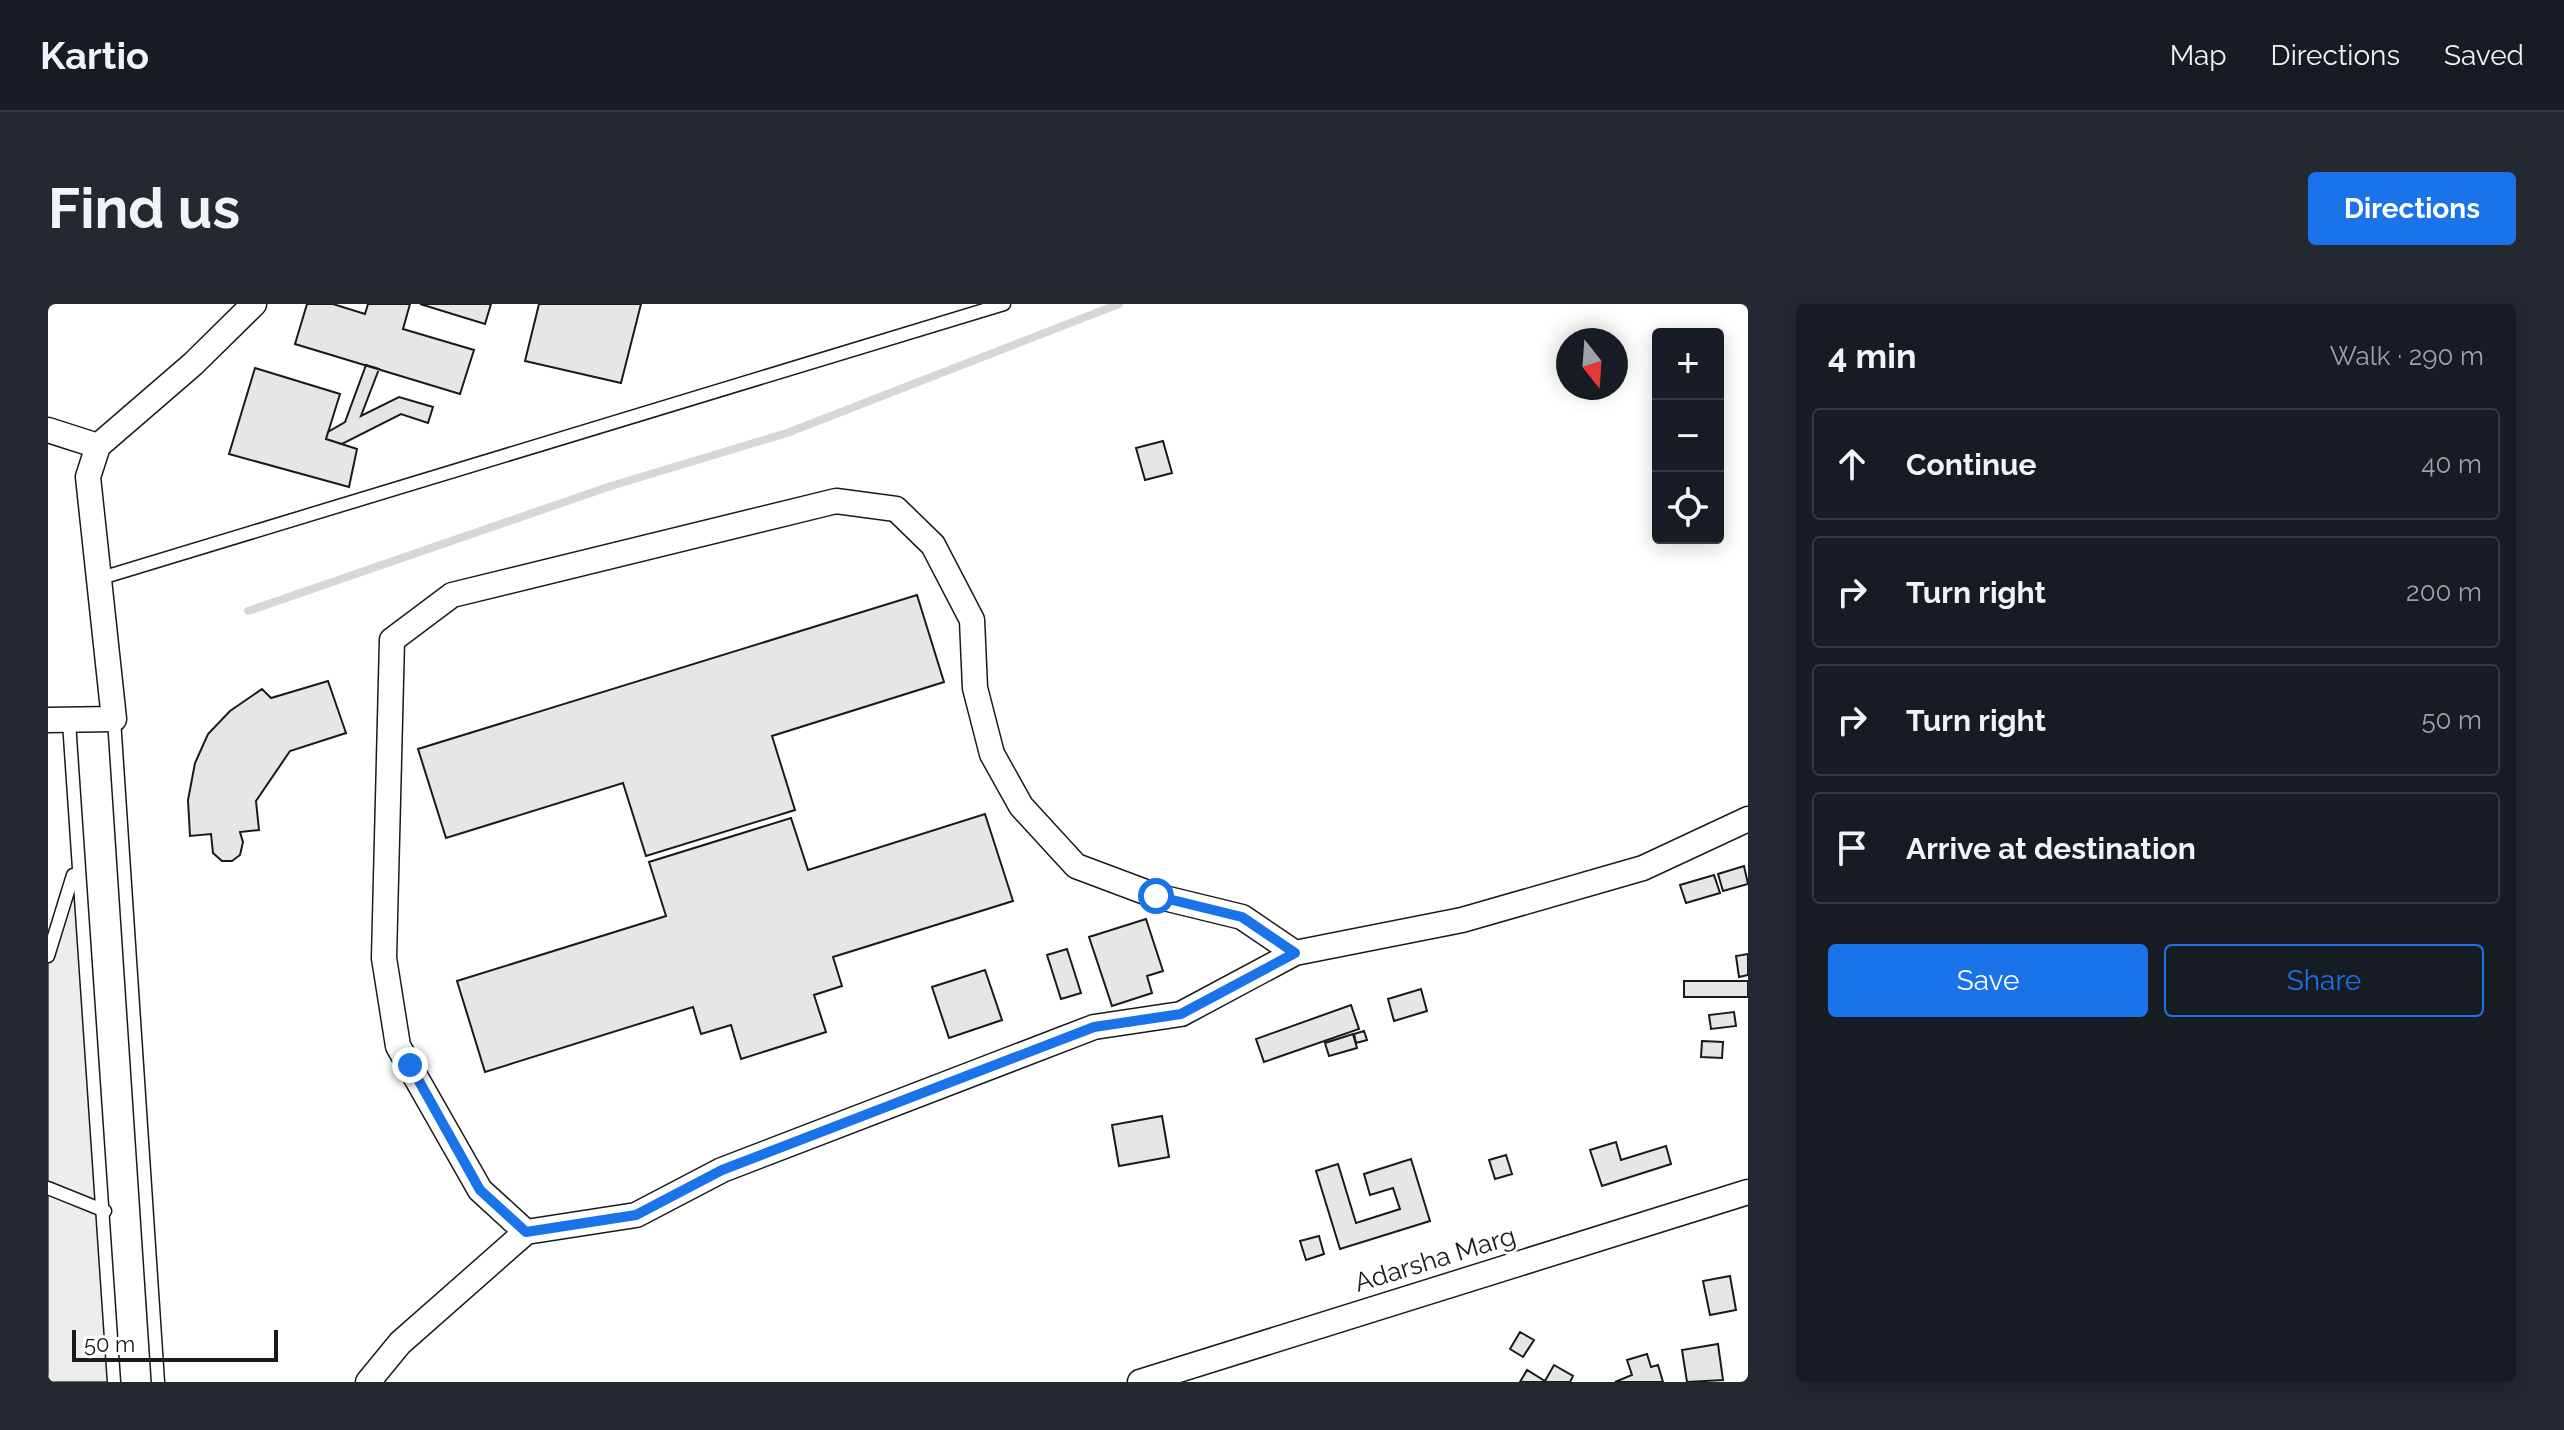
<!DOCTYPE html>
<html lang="en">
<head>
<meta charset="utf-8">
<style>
	body { margin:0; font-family:Raleway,sans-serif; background:#242831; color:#f1f3f6 }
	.controls { position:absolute; right:24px; top:24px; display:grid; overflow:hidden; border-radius:8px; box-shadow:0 4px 20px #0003 }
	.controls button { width:72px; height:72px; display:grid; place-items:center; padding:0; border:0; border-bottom:2px solid #363941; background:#171b24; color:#f1f3f6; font:40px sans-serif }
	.compass { position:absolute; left:1508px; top:24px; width:72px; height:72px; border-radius:50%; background:#171b24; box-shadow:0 4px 20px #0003; rotate:163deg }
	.scale { position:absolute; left:24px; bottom:20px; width:206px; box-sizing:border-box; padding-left:8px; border:4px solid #1a1a1a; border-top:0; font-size:22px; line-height:28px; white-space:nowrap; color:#1a1a1a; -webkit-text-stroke:6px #fff; paint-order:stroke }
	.stop { position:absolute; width:24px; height:24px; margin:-18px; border:6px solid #1a73e8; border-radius:50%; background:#fff }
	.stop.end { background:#1a73e8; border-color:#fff; box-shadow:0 2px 8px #0008 }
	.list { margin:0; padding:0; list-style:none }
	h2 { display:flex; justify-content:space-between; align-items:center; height:104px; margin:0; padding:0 32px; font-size:34px }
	h2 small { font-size:26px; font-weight:400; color:#9ea1a6 }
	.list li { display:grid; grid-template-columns:52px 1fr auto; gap:24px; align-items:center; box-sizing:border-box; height:112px; margin:0 16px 16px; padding:0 16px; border:2px solid #363941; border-radius:8px }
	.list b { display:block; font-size:30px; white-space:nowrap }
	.list em { font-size:26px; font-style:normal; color:#9ea1a6 }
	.actions { display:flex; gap:16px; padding:24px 32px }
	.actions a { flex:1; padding:18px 0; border:2px solid #1a73e8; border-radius:8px; text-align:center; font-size:28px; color:#1a73e8 }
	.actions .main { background:#1a73e8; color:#fff }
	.icon { flex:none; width:44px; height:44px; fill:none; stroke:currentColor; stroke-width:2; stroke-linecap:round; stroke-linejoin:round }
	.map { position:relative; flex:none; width:1700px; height:1078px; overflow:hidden; border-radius:8px }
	header { display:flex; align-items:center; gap:48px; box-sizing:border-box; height:112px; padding:0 40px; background:#171b24; border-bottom:2px solid #363941 }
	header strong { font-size:38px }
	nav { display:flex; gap:44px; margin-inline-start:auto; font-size:28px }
	.intro { display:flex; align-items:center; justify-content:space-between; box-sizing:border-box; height:192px; padding:0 48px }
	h1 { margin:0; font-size:56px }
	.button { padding:20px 36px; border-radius:8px; background:#1a73e8; color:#fff; font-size:28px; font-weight:700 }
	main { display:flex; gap:48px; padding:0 48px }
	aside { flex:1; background:#171b24; border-radius:8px; box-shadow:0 4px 20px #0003 }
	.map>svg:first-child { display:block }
	.built { fill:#ededed; stroke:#6a6a6a; stroke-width:2 }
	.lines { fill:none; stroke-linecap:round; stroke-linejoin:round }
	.stream { stroke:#d7d7d7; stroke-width:8 }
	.building { fill:#e6e6e6; stroke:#1a1a1a; stroke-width:2 }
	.lane-casing { stroke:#1a1a1a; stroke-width:15 }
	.street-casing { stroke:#1a1a1a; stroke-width:27 }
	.lane { stroke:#fff; stroke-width:12 }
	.street { stroke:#fff; stroke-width:24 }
	.route { stroke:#1a73e8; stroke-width:10 }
	.labels { text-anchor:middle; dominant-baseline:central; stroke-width:6; stroke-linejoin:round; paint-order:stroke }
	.street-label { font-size:26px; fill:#1a1a1a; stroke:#fff }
</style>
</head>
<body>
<header>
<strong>Kartio</strong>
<nav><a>Map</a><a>Directions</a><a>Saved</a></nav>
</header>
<div class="intro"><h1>Find us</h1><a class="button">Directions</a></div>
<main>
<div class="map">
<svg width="1700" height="1078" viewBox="0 0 1700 1078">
	<rect width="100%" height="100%" fill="#fff"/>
	<!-- built -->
	<path class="built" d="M28 561 66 1078H0V652Z"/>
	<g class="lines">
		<!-- stream -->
		<path class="stream" d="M200 307 563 182 739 129 1071 0"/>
	</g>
	<!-- building -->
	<path class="building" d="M259 0H285L317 10 320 0H362L355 25 426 46 412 90 247 40Z
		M372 0H443L437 20Z
		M491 0H593L573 79 477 57Z
		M318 61 331 65 313 112 351 93 385 103 380 119 353 110 294 140 278 135 280 128 297 118Z
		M207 64 292 90 278 135 309 145 301 183 181 150Z
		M1115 137 1124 169 1097 176 1088 144Z
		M869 291 896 378 724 432 747 506 598 552 575 479 398 534 370 445Z
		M280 377 298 429 242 447 208 497 211 526 192 528 195 538 192 551 184 557H174L165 549 163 530 142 532 140 496 147 459 160 430 182 407 214 385 223 394Z
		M937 510 965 597 785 653 794 682 766 691 778 728 693 755 683 721 653 730 645 703 437 768 409 677 618 612 601 558 743 514 760 566Z
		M1696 562 1700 580 1675 587 1670 570Z
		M1666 571 1672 589 1638 599 1632 581Z
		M1098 615 1115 667 1099 672 1104 689 1064 702 1041 633Z
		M1019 645 1033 689 1013 695 999 651Z
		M1700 650V671L1691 673 1688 652Z
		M937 666 954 716 901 734 884 683Z
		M1636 677H1700V693H1636Z
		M1373 685 1379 707 1346 717 1340 695Z
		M1303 701 1311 725 1216 758 1208 735Z
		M1686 708 1688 722 1663 725 1661 711Z
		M1316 727 1319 736 1308 739 1306 730Z
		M1305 730 1309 744 1281 752 1277 739Z
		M1654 737 1675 738 1674 754 1653 753Z
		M1114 812 1121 853 1071 862 1064 821Z
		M1568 838 1573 856 1618 842 1623 860 1554 882 1542 846Z
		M1458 851 1464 870 1447 875 1441 856Z
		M1363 855 1382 917 1292 945 1268 867 1290 860 1308 919 1352 905 1345 884 1322 891 1316 870Z
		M1271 932 1276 950 1258 956 1252 937Z
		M1682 972 1688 1006 1662 1011 1655 977Z
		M1472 1028 1486 1036 1475 1053 1462 1045Z
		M1670 1040 1675 1076 1639 1078 1634 1046Z
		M1599 1050 1603 1063 1610 1061 1615 1078H1567L1584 1071 1579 1056Z
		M1506 1061 1525 1072 1522 1078H1472L1479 1066 1497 1077Z"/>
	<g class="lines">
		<!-- lane casing -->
		<g class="lane-casing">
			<path id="lane" d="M50 275 956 0
				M66 415 110 1078
				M21 418 66 1078
				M0 652 25 571
				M0 884 57 907"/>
		</g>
		<!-- street casing -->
		<g class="street-casing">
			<path id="street" d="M0 126 50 142
				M0 416 66 415 40 173 50 142 145 60 206 0
				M478 928 432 886 350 742 336 654 344 336 404 291 788 197 848 205 885 241 924 316 927 384 944 450 973 502 1028 562 1108 592 1194 613 1247 649
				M320 1078 352 1039 478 928 588 911 674 866 1046 723 1133 710 1247 649 1414 616 1595 564 1700 515
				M1092 1078 1700 888"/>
		</g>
		<!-- lane -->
		<use href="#lane" class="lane"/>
		<!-- street -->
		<use href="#street" class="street"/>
	</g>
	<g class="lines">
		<!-- route -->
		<path class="route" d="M362 761 432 886 478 928 588 911 674 866 1046 723 1133 710 1247 649 1194 613 1108 592"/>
	</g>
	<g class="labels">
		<!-- street labels -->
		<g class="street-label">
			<text transform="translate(1387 955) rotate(-17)">Adarsha Marg</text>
		</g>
	</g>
</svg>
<div class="controls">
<button>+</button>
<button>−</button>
<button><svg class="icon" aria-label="locate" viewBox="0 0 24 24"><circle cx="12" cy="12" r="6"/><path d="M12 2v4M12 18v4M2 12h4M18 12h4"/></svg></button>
</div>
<svg class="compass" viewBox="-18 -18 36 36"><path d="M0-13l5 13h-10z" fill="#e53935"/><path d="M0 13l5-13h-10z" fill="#9ea1a6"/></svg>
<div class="scale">50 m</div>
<div class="stop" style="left:1108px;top:592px"></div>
<div class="stop end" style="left:362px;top:761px"></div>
</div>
<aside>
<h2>4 min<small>Walk · 290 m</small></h2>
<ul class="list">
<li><svg class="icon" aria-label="ahead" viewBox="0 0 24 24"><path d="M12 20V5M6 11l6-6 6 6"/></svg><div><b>Continue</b></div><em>40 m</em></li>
<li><svg class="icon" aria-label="right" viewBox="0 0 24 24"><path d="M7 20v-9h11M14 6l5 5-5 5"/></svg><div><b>Turn right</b></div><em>200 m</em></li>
<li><svg class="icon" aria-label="right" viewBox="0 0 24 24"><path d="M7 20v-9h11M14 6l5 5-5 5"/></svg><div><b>Turn right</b></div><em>50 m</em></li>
<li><svg class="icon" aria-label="arrive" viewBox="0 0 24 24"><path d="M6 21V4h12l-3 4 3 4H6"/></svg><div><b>Arrive at destination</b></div></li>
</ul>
<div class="actions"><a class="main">Save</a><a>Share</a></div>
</aside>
</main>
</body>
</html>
